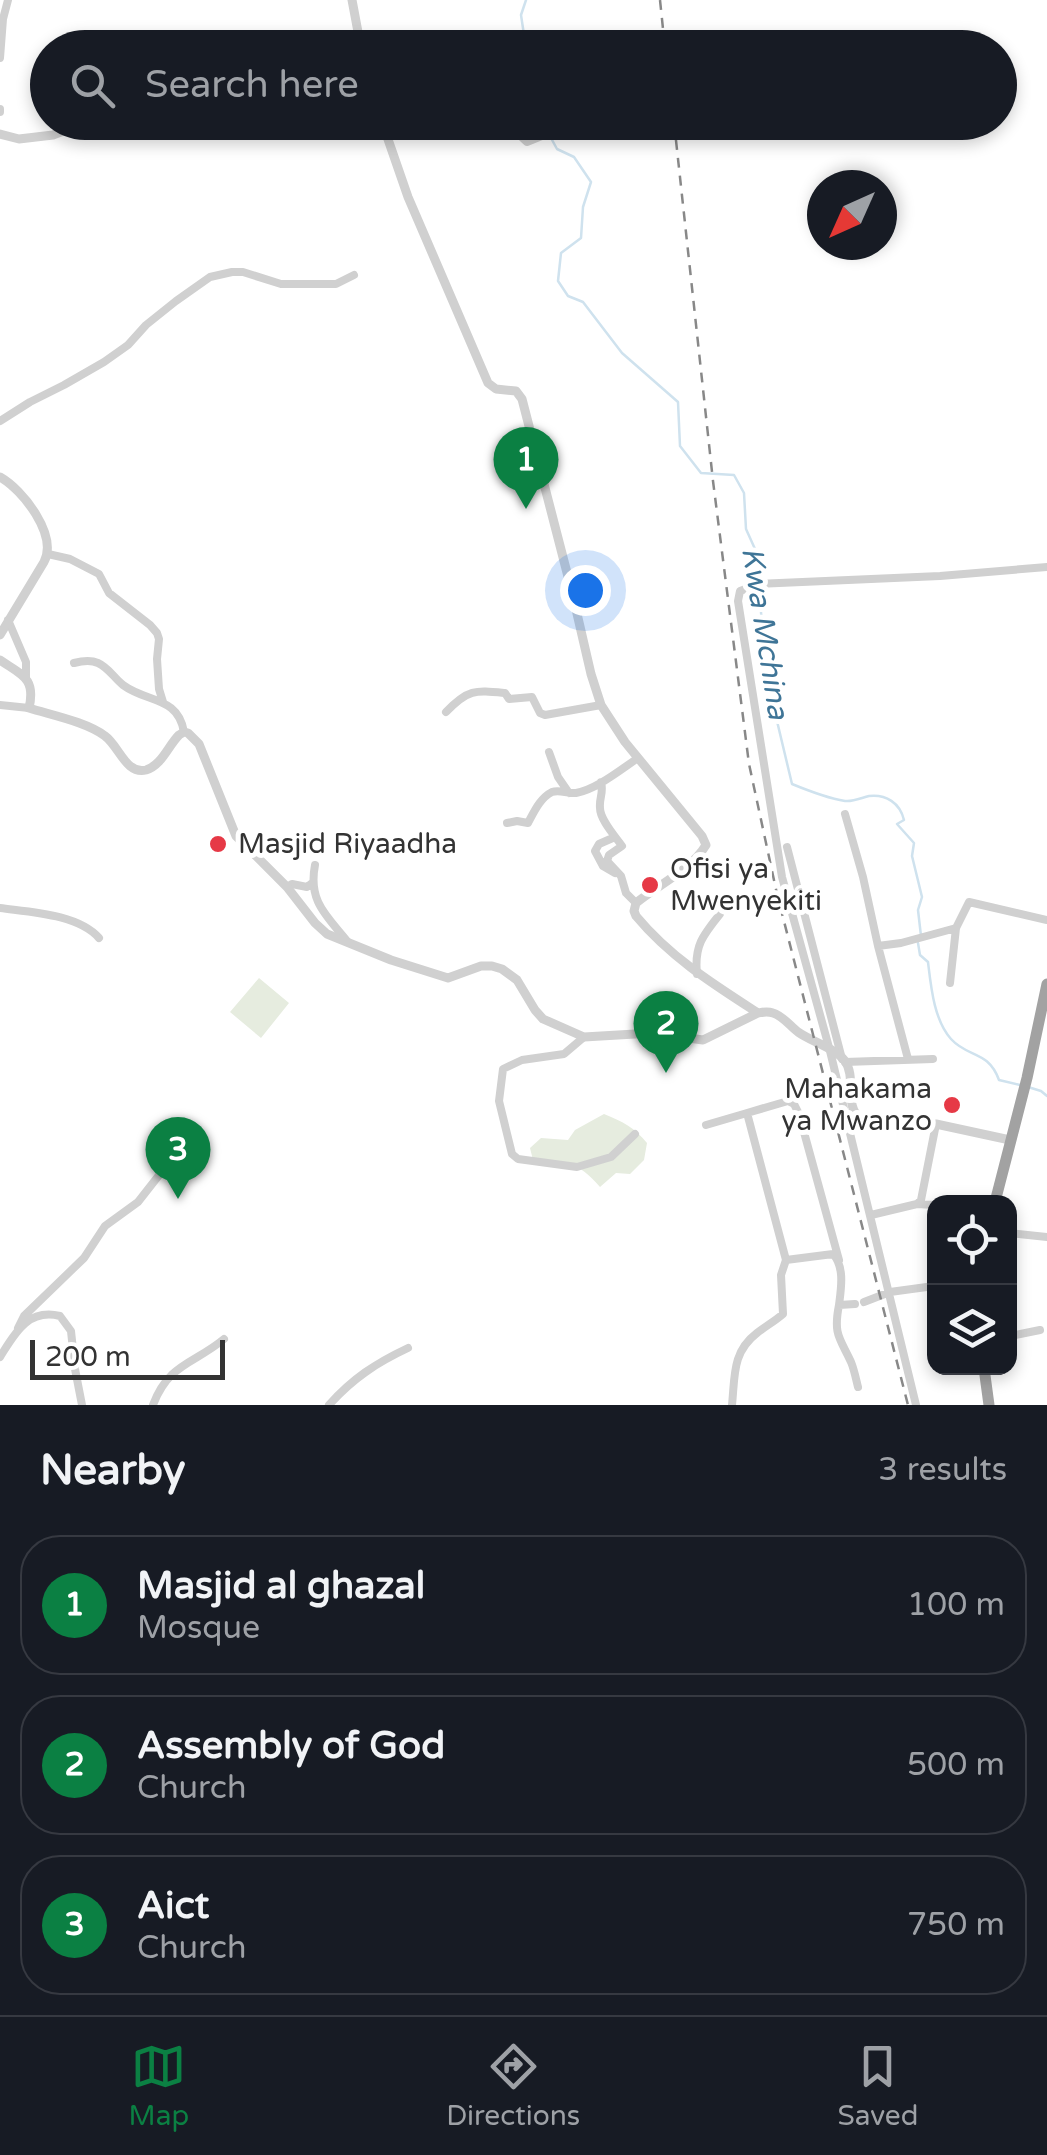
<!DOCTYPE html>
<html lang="en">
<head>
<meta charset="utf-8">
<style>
	body { margin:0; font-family:"Varela Round",sans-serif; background:#20242c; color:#f1f3f6 }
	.controls { position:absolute; right:30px; bottom:30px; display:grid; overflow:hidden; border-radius:20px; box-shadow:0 5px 15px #0003 }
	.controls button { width:90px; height:90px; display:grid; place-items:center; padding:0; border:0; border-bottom:2px solid #363941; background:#171b24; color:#f1f3f6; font:50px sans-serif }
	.compass { position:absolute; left:807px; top:170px; width:90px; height:90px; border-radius:50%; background:#171b24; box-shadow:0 5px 15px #0003; rotate:225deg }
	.scale { position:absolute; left:30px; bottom:25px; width:195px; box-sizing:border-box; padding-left:10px; border:5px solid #333; border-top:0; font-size:28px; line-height:35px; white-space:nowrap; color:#333; -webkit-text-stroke:8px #fff; paint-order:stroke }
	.you { position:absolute; left:585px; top:590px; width:35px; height:35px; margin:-25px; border:8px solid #fff; border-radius:50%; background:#1a73e8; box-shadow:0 0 0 15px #1a73e833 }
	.badge { display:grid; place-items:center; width:65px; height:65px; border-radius:50%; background:#0b8043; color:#fff; font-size:32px; font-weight:700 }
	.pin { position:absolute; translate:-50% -82px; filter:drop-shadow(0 2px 5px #0008) }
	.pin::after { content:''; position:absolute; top:52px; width:35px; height:30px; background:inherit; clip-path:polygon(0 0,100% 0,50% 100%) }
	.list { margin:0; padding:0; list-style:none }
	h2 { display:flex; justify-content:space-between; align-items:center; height:130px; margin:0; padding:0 40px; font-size:42px }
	h2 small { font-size:32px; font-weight:400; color:#9ea1a6 }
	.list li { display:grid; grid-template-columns:65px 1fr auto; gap:30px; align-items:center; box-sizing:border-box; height:140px; margin:0 20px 20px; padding:0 20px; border:2px solid #363941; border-radius:40px }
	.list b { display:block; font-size:38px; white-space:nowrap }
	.list p { margin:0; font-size:32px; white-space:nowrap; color:#9ea1a6 }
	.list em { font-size:32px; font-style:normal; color:#9ea1a6 }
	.icon { flex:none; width:55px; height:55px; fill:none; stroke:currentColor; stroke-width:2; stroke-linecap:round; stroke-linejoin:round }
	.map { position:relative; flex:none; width:1047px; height:1405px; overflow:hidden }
	.search { position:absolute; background:#171b24; box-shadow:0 5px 15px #0003; left:30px; right:30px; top:30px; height:110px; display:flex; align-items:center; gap:25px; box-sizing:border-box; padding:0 35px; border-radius:55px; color:#9ea1a6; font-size:38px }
	.sheet { height:610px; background:#171b24 }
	nav { display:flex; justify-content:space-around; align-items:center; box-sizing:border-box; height:140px; border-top:2px solid #363941; background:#171b24; font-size:28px; color:#9ea1a6 }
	nav a { display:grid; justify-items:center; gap:5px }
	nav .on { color:#0b8043 }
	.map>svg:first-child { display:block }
	.green { fill:#e6ecdf }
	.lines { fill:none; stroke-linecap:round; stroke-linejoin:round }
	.stream { stroke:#cfe2ee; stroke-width:2.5 }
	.minor { stroke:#d0d0d0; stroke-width:8 }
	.tertiary { stroke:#d0d0d0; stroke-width:9 }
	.trunk { stroke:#a2a2a2; stroke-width:11 }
	.rail { stroke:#888; stroke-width:2.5; stroke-dasharray:10 8; stroke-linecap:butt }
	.poi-dot { fill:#e63946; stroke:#fff; stroke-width:4 }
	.labels { text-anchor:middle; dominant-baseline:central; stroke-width:10; stroke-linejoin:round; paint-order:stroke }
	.poi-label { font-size:28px; fill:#333; stroke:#fff; text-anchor:start }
	.water-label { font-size:30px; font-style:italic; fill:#3f7597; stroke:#fff }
</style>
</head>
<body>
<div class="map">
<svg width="1047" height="1405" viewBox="0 0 1047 1405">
	<rect width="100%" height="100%" fill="#fff"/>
	<!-- green -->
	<path class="green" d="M259 978 289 1003 261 1038 230 1012Z
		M604 1114C622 1121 635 1128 647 1143L644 1160 630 1174 616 1173 600 1187C577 1160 566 1162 533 1160L530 1148 541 1138 568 1140 575 1130Z"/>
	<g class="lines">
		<!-- stream -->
		<path class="stream" d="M526 48 521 15 526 0
			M551 138 557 149 574 157 591 182 583 207 581 238 561 253 558 281 568 296 583 302 622 353 678 402 680 446 701 473 734 475 744 493 746 529 755 549 758 580
			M759 587 766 675 792 784C809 791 827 798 845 801 853 802 861 798 869 796 886 794 900 803 904 820L897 824 914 843 912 856 922 897 918 910 921 936
			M918 943 920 955 928 962C931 987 934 1020 951 1039 968 1058 988 1050 999 1080L1020 1085
			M1028 1087 1041 1091 1047 1096"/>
		<!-- minor -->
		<path class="minor" d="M0 58 3 19 8 0
			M0 109V112
			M625 122 650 133 667 130
			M511 127 527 142 576 122
			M0 421 30 402 64 385 104 362 128 345 146 325 176 301 210 277 232 272H243L281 284H336L354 275
			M48 554 70 559 99 574 109 593 150 625 157 633 159 639 157 659 159 689 163 702
			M8 620 26 662V677
			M74 663C82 661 91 660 98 663 109 668 114 678 123 685 147 703 178 696 184 732
			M0 705 29 708
			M446 712C468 689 475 690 505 693L509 699 532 697 540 713 545 715 601 705
			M549 752 558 777 569 793
			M601 782C604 793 599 797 600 808 600 820 615 836 622 846L609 855 607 861 621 876 626 893 636 903
			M845 814 863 877 878 946 908 1059
			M507 823 517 821 528 823C534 812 540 798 552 792 560 789 567 794 576 793 597 789 620 770 638 758
			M787 847 842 1059
			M315 865C308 901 326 915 347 941
			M615 873 603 866 595 851 599 844 615 837
			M287 887 292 884 307 887 312 883
			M0 908C29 912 78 914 99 938
			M878 946 901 943 956 928
			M697 974C694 946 703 935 720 914
			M950 983 956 928 969 902 1047 920
			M584 1037 564 1054 522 1060 503 1069 499 1101 512 1154 518 1159 577 1167 611 1157 635 1134
			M845 1062 933 1059
			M706 1125 747 1113
			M917 1204 934 1205
			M871 1215 917 1204 921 1200 936 1124
			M1010 1233 1047 1237
			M786 1260 747 1113 788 1101 794 1104 799 1114 839 1260
			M864 1302 890 1292 934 1286
			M839 1305C833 1335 840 1338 851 1362 854 1369 856 1379 858 1387
			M18 1328 24 1316 84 1258 105 1226 138 1202 196 1128
			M1010 1336 1040 1330
			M0 1357C14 1335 27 1308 60 1316L71 1331 75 1369 82 1405
			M153 1405C169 1363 194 1364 224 1339
			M329 1405C352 1379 376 1363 408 1348
			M732 1405C735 1376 732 1352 757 1333 766 1326 775 1321 783 1314L781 1275 786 1260 833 1254C845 1267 841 1289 839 1305L855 1304
			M916 1405 830 1051 782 877 738 601 740 591 759 584 940 576 1047 567"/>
		<!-- tertiary -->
		<path class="tertiary" d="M352 0 361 48
			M382 122 408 197 488 383 496 389 516 391 522 399 572 592 591 674 601 705 625 742 702 836 706 845C691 870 658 885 636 903L634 911 636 916C670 957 713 984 758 1013 764 1012 767 1011 773 1013 783 1016 790 1026 798 1032 812 1042 835 1048 845 1061 857 1078 843 1106 861 1119L936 1124 1010 1140
			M0 134 19 139 53 135 66 130 75 122
			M0 477C23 490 58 535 44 562L0 635
			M0 660C22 675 36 678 29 708 51 715 87 722 105 736 119 746 126 775 146 770 162 765 168 746 179 735L184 732 188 733 199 744 236 836 287 887 315 923 327 934 391 960 448 978 481 966H492L502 969 517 980 535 1010 543 1019 584 1037 652 1033 703 1040 758 1013"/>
		<!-- trunk -->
		<path class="trunk" d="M995 1202 1027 1078 1047 984
			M984 1368 989 1405"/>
		<!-- rail -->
		<path class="rail" d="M660 0 665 48
			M674 122 713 481 749 764 777 894 908 1405"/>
	</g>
	<!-- markers -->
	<g class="poi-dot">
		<circle cx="218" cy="844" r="10"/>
		<circle cx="650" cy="885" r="10"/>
		<circle cx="952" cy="1105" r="10"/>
	</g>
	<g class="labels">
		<!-- poi labels -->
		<g class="poi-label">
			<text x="238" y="844">Masjid Riyaadha</text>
			<text x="670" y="869">Ofisi ya<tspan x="670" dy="32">Mwenyekiti</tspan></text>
			<text x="932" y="1089" text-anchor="end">Mahakama<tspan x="932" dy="32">ya Mwanzo</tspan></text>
		</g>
		<!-- water labels -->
		<g class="water-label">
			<text transform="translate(765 633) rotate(81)">Kwa Mchina</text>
		</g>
	</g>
</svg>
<div class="controls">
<button><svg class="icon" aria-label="locate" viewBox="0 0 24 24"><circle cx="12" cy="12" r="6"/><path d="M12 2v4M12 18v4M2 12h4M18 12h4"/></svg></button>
<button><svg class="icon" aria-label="layers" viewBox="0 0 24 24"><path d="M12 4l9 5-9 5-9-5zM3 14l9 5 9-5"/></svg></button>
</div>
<svg class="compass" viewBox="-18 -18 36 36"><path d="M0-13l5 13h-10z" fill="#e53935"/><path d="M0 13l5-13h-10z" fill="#9ea1a6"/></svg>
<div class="scale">200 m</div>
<div class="you"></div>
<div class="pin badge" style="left:526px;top:509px">1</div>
<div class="pin badge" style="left:666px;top:1073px">2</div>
<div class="pin badge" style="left:178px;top:1199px">3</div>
<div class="search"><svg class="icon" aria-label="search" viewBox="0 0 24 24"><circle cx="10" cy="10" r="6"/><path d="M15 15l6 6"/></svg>Search here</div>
</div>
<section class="sheet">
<h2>Nearby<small>3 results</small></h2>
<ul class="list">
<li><span class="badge">1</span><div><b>Masjid al ghazal</b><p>Mosque</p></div><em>100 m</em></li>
<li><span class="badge">2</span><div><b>Assembly of God</b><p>Church</p></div><em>500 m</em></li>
<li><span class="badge">3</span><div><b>Aict</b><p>Church</p></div><em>750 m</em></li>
</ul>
</section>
<nav>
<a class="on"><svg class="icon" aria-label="map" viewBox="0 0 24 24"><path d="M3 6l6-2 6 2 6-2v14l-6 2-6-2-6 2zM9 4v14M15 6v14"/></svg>Map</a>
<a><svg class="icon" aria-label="directions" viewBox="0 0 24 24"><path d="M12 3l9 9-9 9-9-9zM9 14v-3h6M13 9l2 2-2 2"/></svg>Directions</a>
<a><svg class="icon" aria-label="saved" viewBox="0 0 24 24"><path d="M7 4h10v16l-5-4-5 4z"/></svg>Saved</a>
</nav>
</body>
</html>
